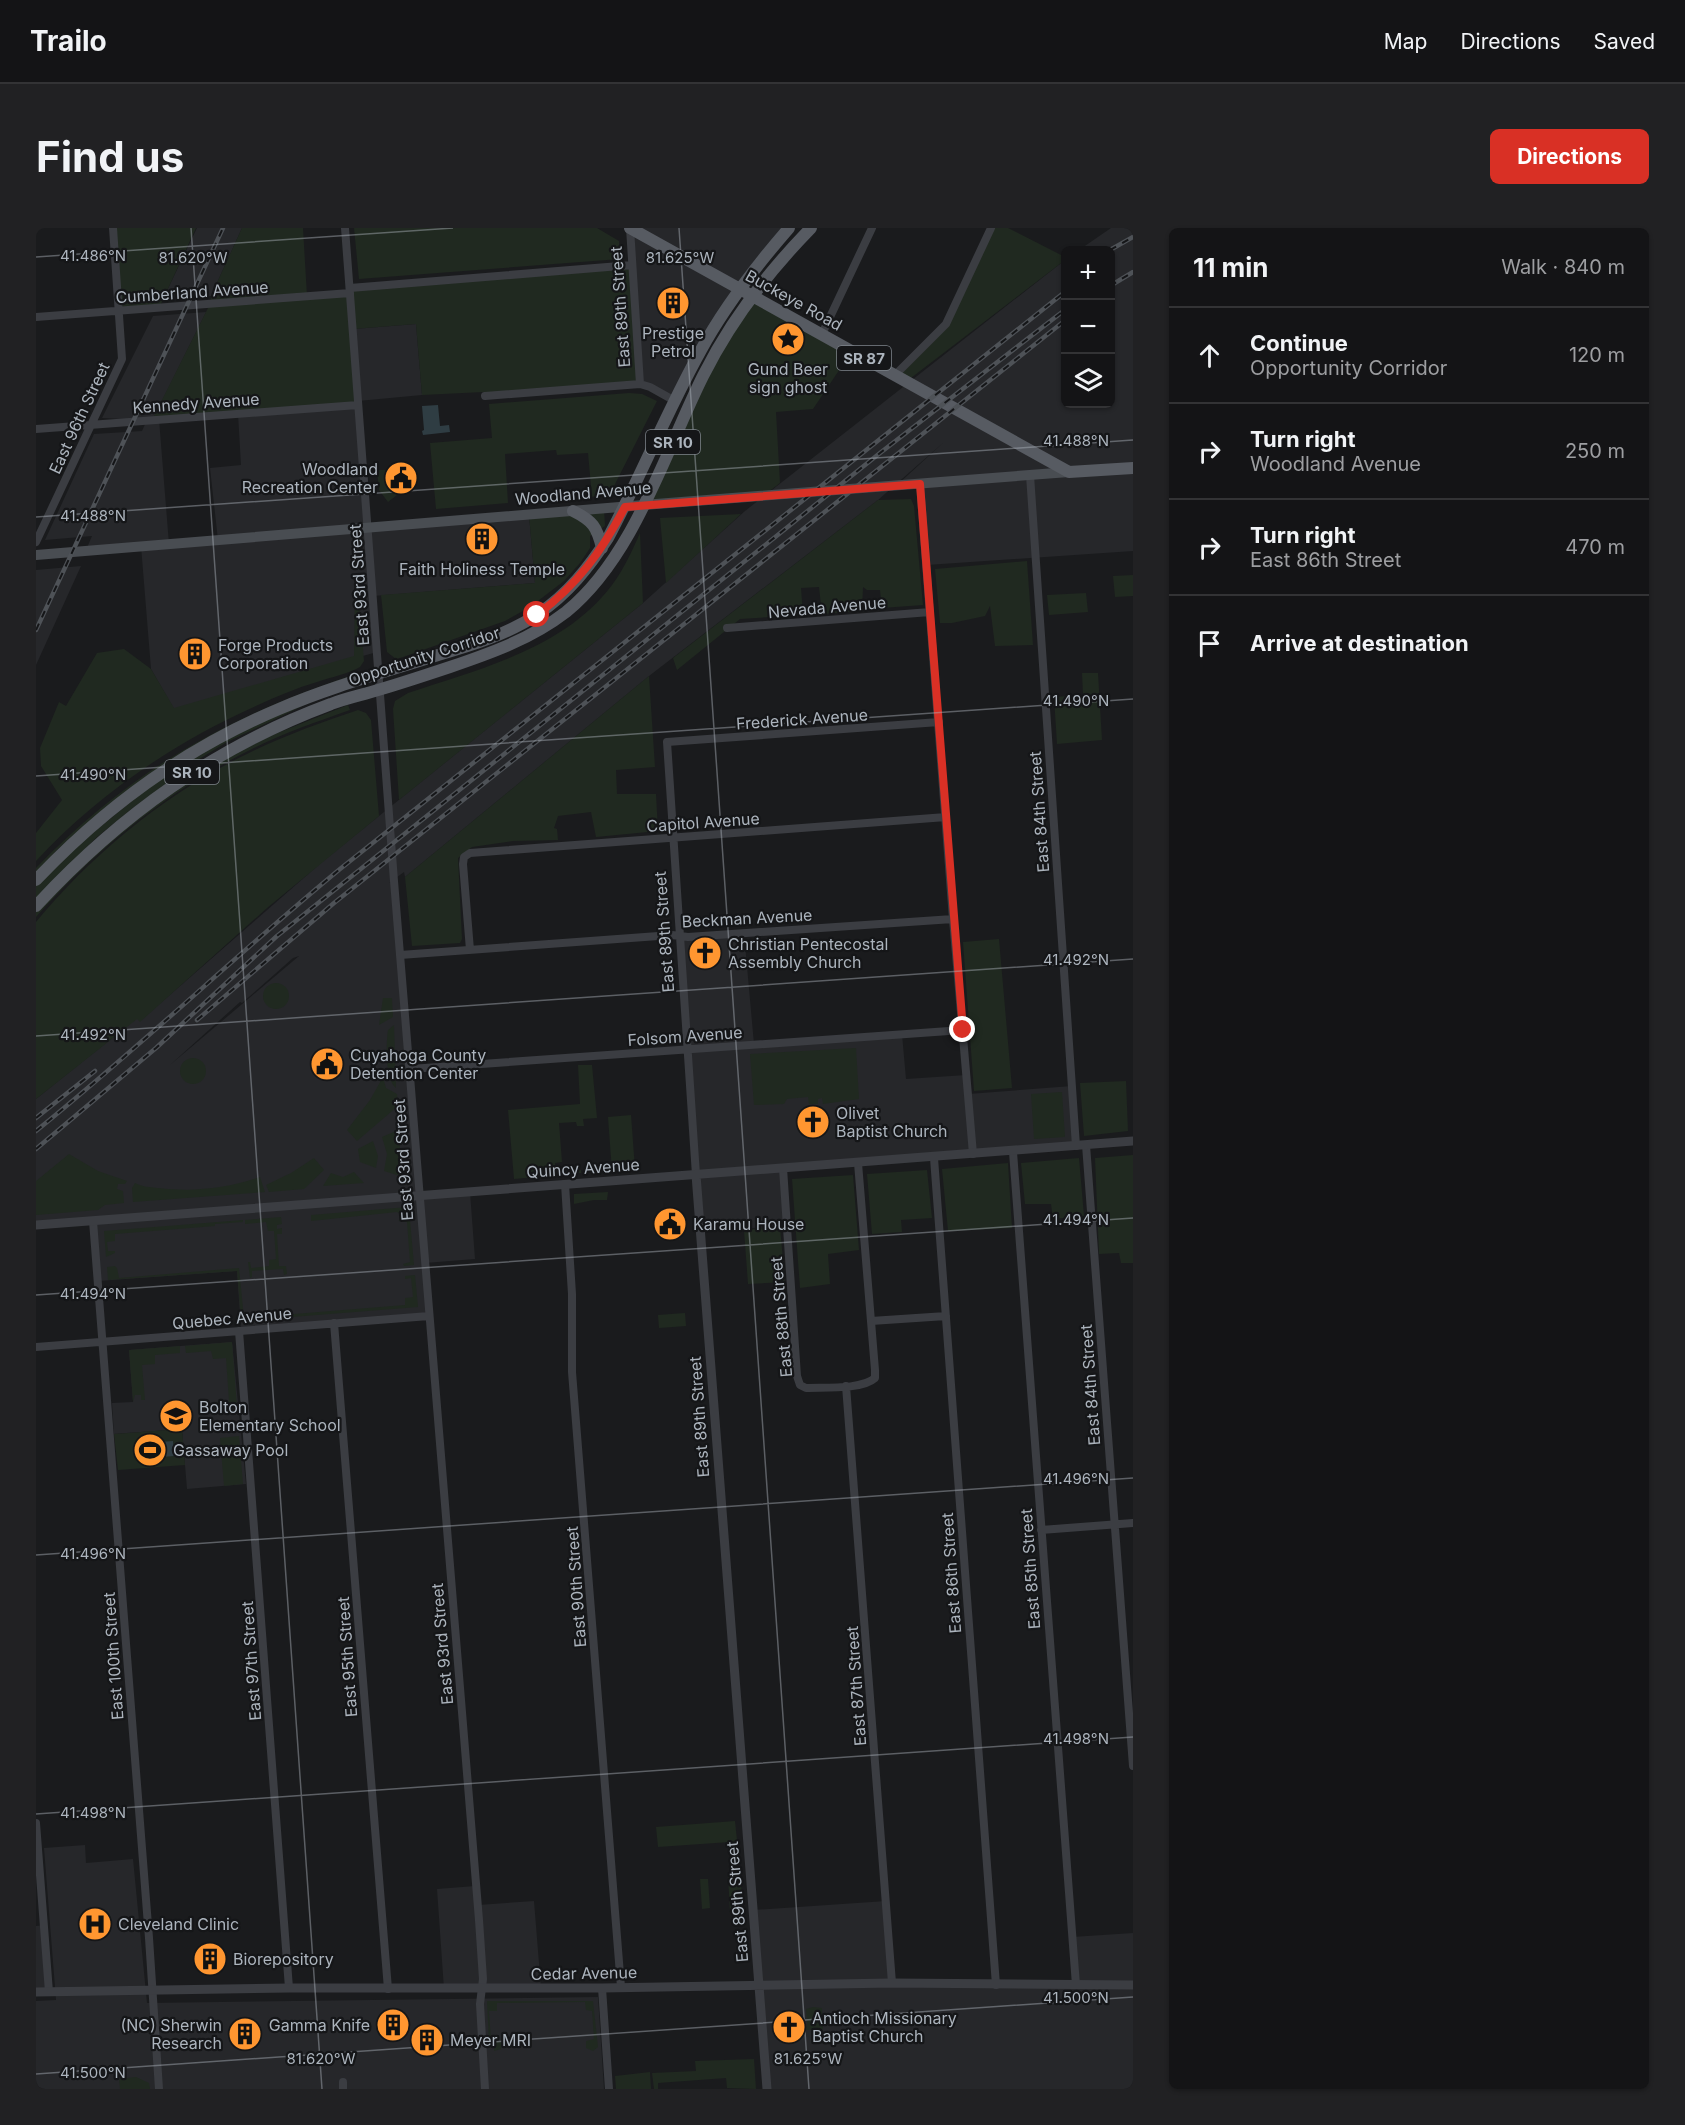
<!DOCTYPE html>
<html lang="en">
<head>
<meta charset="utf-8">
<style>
	body { margin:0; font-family:Inter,sans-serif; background:#212123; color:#f1f3f6 }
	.controls { position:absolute; right:18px; top:18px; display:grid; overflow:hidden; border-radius:9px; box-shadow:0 2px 4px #0004 }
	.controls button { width:54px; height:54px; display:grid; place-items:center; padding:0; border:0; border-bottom:2px solid #333335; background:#141416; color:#f1f3f6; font:30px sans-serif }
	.stop { position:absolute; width:18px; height:18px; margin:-14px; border:4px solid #d93025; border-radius:50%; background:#fff }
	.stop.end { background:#d93025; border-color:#fff; box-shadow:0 2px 6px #0008 }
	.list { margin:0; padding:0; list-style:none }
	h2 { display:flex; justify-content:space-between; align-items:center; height:78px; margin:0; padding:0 24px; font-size:26px }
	h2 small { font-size:20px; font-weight:400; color:#9d9ea1 }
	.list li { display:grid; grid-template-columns:39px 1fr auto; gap:18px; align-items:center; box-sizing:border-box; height:96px; padding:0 24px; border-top:2px solid #333335 }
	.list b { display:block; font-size:22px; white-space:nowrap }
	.list p { margin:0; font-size:20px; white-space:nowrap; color:#9d9ea1 }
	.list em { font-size:20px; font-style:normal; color:#9d9ea1 }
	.icon { flex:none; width:33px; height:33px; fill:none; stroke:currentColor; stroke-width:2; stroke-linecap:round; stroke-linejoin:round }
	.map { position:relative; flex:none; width:1097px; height:1861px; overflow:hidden; border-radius:9px }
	header { display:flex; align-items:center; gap:36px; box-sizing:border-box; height:84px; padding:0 30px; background:#141416; border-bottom:2px solid #333335 }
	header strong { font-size:28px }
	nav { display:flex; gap:33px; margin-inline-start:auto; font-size:21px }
	.intro { display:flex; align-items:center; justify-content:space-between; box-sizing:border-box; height:144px; padding:0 36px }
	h1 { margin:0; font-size:42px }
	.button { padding:15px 27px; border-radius:9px; background:#d93025; color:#fff; font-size:21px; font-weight:700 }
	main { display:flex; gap:36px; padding:0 36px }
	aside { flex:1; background:#141416; border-radius:9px; box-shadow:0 2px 4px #0004 }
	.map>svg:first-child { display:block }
	.built { fill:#26272a; fill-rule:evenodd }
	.green { fill:#202920 }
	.water { fill:#2f3d43 }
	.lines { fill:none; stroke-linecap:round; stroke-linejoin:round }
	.minor { stroke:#3b3d42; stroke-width:8 }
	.tertiary { stroke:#3b3d42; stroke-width:9 }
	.secondary { stroke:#494d52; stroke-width:10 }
	.primary { stroke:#575b62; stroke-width:12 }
	.rail-casing { stroke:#4e5257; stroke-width:4.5 }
	.rail { stroke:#151618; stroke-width:2; stroke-dasharray:7; stroke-linecap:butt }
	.route { stroke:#d93025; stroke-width:8 }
	.ticks { fill:none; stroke:#acb4bd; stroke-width:1.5; stroke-opacity:0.45 }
	.labels { text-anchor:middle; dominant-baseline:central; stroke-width:4.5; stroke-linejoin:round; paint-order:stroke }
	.shield { fill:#151618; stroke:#7f858c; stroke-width:1.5 }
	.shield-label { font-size:15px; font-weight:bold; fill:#acb4bd }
	.street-label { font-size:16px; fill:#acb4bd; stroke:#151618 }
	.poi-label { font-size:16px; fill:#acb4bd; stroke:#151618; text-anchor:start }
	.ticks-label { font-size:15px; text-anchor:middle; fill:#acb4bd; stroke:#151618; stroke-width:4.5; stroke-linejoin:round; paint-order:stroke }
</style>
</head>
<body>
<header>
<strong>Trailo</strong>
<nav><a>Map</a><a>Directions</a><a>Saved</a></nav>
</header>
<div class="intro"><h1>Find us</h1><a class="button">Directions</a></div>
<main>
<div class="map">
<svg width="1097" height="1861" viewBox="0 0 1097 1861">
	<rect width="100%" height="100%" fill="#1a1b1d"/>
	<!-- built -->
	<path class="built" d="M161 0H206L175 68 126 73Z
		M594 0H753L719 41 639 173 604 156Z
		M1075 0H1097V323L891 337 884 256 860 258 908 214 842 272 613 448 369 649 368 644 353 655 358 653 383 967 434 964 439 1031 389 1035 393 1088 205 1102 201 1043 62 1053 57 993 0 997V871L101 790 104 793 286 634 607 375 709 283 1029 32 1030 176H1074V22H1043ZM263 728 134 837 204 774 206 775 257 730Z
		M170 84 117 191H123L133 316 182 312 174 240 205 237 202 186 322 177 333 300 493 287 499 355 337 368 341 424 138 481 115 441 105 318 50 322 56 308 9 312 58 206 106 203 111 192 66 190 117 88Z
		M380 96 386 167 322 173 317 101Z
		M45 338 0 437V342Z
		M708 705 718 816 866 806 870 851 930 847 932 866 1036 858 1040 918 748 940 751 998 664 1003 643 708Z
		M196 1114 210 1256 151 1261 146 1201 78 1206 76 1175 97 1174 93 1122Z
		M49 1617 50 1635 97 1631 111 1775 562 1769 568 1861H0V1773L20 1772 8 1620Z
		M439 1658 442 1677 498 1673 505 1760 408 1761 401 1661Z
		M850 1673 856 1755 1039 1757 1036 1709 1097 1705V1861H731L717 1682Z
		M9 1697 13 1764H0V1698Z"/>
	<!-- green -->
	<path class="green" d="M77 0H160L123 80 82 83Z
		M206 0H267L271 68 313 65 314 60 596 37 604 156 449 168 448 164 386 167 380 96 317 101 322 177 116 192 174 76 175 68Z
		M318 0H561L583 13 584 31 323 51Z
		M955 0H972L1029 29V32L871 153 860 147 906 101Z
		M718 69 816 123 777 181 740 184 744 255 727 268 608 277 666 151Z
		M593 165 606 166 621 173 575 264 556 269 552 225 521 227 520 222 469 226 472 275 400 281 394 215 456 210 453 176Z
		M341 242H352L357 248 356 253 353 256 361 267 352 274 343 262Z
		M875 271 878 278 887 377 846 380 844 362H831L827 359 826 383 786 386 783 359 765 360 767 387 704 391 641 442 637 430 842 272Z
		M568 281 569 298 554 308V320L544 335 528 353 494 379 469 393 367 429 360 431 351 424 345 367 499 355 493 287Z
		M705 286 630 355 624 290Z
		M604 305 607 375 363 572 357 481 359 473 372 465C443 441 528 421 576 357 588 341 596 323 604 305Z
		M991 333 997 417 959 418 954 378 949 388 916 395H904L899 341Z
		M1097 347V368L1079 369 1077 348Z
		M324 355 323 374 328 433 324 439C312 446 295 449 281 454 261 460 241 468 222 477 140 513 61 567 0 633V605L26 572 5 538 4 520 23 474 30 478 61 425 88 421 115 441 138 480 318 428 319 356Z
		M1050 365 1052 384 1013 387 1011 367Z
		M1046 445H1062L1066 512 1021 516 1018 469 1047 467Z
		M314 448 315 451 278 463 69 580 22 621 0 644V640C93 544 188 490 314 448Z
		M613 448 619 539 580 542 581 566H620L622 603 560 609 555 584 522 588 518 600 521 601 522 612 477 613 436 619 422 630 426 711 424 715 376 718 369 649Z
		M275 474 191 514 142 544 130 556 98 579 61 609 0 670V657L26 630 128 547 220 495Z
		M312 477 314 482C281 494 247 505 216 521 133 562 61 620 0 689V684L5 679 69 614 173 539 234 508Z
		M322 482 330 485 335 492 343 588 231 680 104 794 101 791 0 871V694C58 624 133 563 215 524 250 507 286 494 322 482Z
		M963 711 976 860 938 863 927 714Z
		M227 768a13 13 0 1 1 26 0a13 13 0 1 1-26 0Z
		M347 770H356L357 789 343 797Z
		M358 797 360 860C349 852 350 815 352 802Z
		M820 820 823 871 787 876 786 870 782 871V876H773L772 869 751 871 748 876 718 877 714 826Z
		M144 843a13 13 0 1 1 26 0a13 13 0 1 1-26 0Z
		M542 837H556L561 890 547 891 548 898H541L540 894 523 895 526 934 519 935 520 944 545 942V945L478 951 472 882 544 876Z
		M347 849 350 860 361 866 362 878 321 913 311 902 334 872Z
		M1090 853 1092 903 1048 908 1044 855Z
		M1026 864 1029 909 998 911 995 866Z
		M595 887 599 941 576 943 572 889Z
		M362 902 367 949 348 943 351 926 346 909Z
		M337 913 342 928 340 940 324 934 322 921Z
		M33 926 62 943 91 953 89 956H82L81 961 87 963 88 975 69 977 62 982 0 987V953Z
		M1097 927V1035H1085L1083 1025 1063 1026 1059 930Z
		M278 930 288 942 268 961 233 964 230 957 255 945Z
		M1043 930 1048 988 1017 991 1015 976H989L985 935Z
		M972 935 976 1000 912 1003 906 941Z
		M891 942 896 990 865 992 866 1004 836 1006 831 946Z
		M318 944 328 955 287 958 295 945 307 949Z
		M817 947 823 1022 792 1026 794 1056 764 1060 756 951Z
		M224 949 229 964 97 974 96 960 99 955C106 959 114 959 122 960 157 964 190 961 224 949Z
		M572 964 571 972H558L538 976V966Z
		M372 979 365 987 361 984 275 993V987Z
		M373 981 378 1037 368 1038 367 1036 374 1034 371 994 362 993 371 988 369 985Z
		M245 989 246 996 241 997V1001L246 1000V1006H241L243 1038H250L251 1046 248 1047 247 1041 216 1043V1049L214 1050 212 1034H214L215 1040 233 1038V1032L240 1031 238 1003H232L230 994 209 996V992Z
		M207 992V994L179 996V998L79 1006V1013L71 1014 72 1023H79V1025L70 1029 68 1003Z
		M744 999 749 1054 712 1056 708 1002Z
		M79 1038 81 1040 83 1050 203 1040 208 1090 369 1077V1070L377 1069 375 1050 369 1051V1048L379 1047 382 1079 205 1093 201 1043 72 1052 71 1039Z
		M649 1085 650 1098 623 1100 622 1087Z
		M196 1114 201 1179 180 1181V1174L193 1173 190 1130 177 1131 175 1123 150 1125 149 1118Z
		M144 1118V1125L119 1127V1136L106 1137 109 1172H105V1167H99L97 1174 93 1122Z
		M146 1201 149 1237 82 1242 78 1206Z
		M203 1208 207 1256 188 1258 184 1210Z
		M699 1593 703 1631 696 1632 694 1614 622 1619 620 1599Z
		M699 1639H704L707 1684 694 1685 692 1647 696 1646Z
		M664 1651H672L674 1680 666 1681Z
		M451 1773H557L562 1819 557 1823 550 1820V1813L558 1811 556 1783 550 1782 549 1774 461 1775V1783H453L455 1812 465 1814V1821L458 1823V1818L453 1814Z
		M777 1779 786 1780 787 1801 769 1802 771 1797 770 1781Z
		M718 1831 720 1861 691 1860 690 1850 622 1855V1861H618L616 1845 660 1843 659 1833Z
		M614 1844 615 1861H580L579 1848Z
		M100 1849 113 1855 114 1861H84L83 1851Z"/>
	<!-- water -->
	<path class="water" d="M402 177 404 198 413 197 414 204 387 207 386 203 388 202 386 178Z
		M137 1213 138 1228 112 1230 111 1215Z"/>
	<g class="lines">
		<!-- minor -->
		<path class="minor" d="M309 0 358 653 443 1692 447 1751 444 1776 449 1861
			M594 0 604 156
			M314 60 596 37
			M0 89 314 65
			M786 106 836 0
			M859 147 910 96 955 0
			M449 168 604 156 614 159 639 173
			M0 201 322 177
			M994 247 1040 918
			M884 256 917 691 937 926
			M0 314 86 131 77 0
			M691 400 894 384
			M434 722 427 636 428 629 434 625 910 589
			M364 727 636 707 652 709 917 691
			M374 841 927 802
			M1050 917 1097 1538
			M977 924 1040 1757
			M898 930 960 1757
			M747 940 761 1148 764 1157 770 1160C787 1159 826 1162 839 1150V1142L822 935
			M660 947 631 514 903 494
			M529 956 536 1066V1144L585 1759
			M57 993 113 1710 123 1861
			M835 1093 910 1088
			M298 1095 352 1761
			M203 1103 253 1760
			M0 1119 393 1088
			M810 1158 856 1755
			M1005 1302 1097 1295
			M0 1595 13 1764
			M566 1760 573 1861
			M307 1854V1861"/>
		<!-- tertiary -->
		<path class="tertiary" d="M660 947 731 1861
			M0 997C366 968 732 944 1097 913
			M0 1764 253 1760H566L856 1755 1097 1757"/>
		<!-- secondary -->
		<path class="secondary" d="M0 327 620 276 1033 244"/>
		<!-- primary -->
		<path class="primary" d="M594 0 1033 244 1097 240
			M537 283C557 293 561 299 566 320
			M0 652C69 579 150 520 243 481 294 459 349 444 402 427 437 417 472 406 502 386 532 366 553 339 572 310 605 248 631 183 665 122 689 78 720 38 753 0
			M0 678C84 587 179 519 295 476 310 470 326 467 342 462 366 455 390 447 414 439 455 425 495 411 530 384 598 329 629 224 667 148 694 94 733 43 775 0"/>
		<!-- rail casing -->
		<g class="rail-casing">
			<path id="rail" d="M1074 22 1097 9
				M1074 58 1097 44
				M0 402 187 0
				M161 792 298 675 1027 94
				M0 890 59 843
				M0 903C104 819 201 726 304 641L1030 63
				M0 921 120 820 241 708 844 225 1030 81"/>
		</g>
		<!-- rail -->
		<use href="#rail" class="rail"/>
	</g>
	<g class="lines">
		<!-- route -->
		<path class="route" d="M501 387C543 355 565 324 589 279L884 256 927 802"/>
	</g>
	<!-- ticks -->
	<path class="ticks" d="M155 0 286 1861M643 0 773 1861M0 29 417 0M0 289 1097 212M0 548 1097 471M0 808 1097 731M0 1067 1097 990M0 1327 1097 1250M0 1586 1097 1509M0 1846 1097 1769"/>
	<!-- icons -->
	<defs>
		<g id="building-disc" transform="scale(1.725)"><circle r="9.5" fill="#ff9630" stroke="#151618"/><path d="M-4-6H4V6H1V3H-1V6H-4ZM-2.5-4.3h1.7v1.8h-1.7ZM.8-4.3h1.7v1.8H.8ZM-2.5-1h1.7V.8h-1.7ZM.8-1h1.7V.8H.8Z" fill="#111"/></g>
		<g id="sight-disc" transform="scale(1.725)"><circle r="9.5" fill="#ff9630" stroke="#151618"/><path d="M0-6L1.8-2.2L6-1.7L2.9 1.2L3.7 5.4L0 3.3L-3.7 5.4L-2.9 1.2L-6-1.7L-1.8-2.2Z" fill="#111"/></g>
		<g id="civic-disc" transform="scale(1.725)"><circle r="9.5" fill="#ff9630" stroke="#151618"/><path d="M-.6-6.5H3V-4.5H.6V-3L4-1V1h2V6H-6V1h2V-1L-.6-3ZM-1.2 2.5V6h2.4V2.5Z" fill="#111"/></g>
		<g id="church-disc" transform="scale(1.725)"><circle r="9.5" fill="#ff9630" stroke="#151618"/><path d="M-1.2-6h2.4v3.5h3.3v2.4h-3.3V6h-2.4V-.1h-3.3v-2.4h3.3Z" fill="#111"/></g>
		<g id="school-disc" transform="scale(1.725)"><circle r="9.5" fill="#ff9630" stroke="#151618"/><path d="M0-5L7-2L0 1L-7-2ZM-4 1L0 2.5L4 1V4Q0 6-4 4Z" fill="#111"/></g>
		<g id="stadium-disc" transform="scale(1.725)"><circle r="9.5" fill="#ff9630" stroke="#151618"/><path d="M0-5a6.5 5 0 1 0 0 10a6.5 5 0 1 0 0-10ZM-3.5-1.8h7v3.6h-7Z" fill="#111"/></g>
		<g id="hospital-disc" transform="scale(1.725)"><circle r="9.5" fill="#ff9630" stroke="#151618"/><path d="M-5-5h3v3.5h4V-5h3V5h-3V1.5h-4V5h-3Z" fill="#111"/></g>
	</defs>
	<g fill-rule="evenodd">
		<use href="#building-disc" x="637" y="75"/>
		<use href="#sight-disc" x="752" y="111"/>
		<use href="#civic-disc" x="365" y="250"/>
		<use href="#building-disc" x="446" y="311"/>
		<use href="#building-disc" x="159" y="426"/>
		<use href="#church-disc" x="669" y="725"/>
		<use href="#civic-disc" x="291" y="836"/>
		<use href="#church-disc" x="777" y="894"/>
		<use href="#civic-disc" x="634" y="996"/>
		<use href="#school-disc" x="140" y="1188"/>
		<use href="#stadium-disc" x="114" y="1222"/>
		<use href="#hospital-disc" x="59" y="1696"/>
		<use href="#building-disc" x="174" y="1731"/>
		<use href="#building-disc" x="357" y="1797"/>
		<use href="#church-disc" x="753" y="1799"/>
		<use href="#building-disc" x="209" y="1806"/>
		<use href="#building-disc" x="391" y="1812"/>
	</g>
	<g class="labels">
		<!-- shield labels -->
		<g class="shield">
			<rect x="801" y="118" width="54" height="24" rx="4.5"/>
			<rect x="610" y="202" width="54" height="24" rx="4.5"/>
			<rect x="129" y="532" width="54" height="24" rx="4.5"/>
		</g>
		<g class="shield-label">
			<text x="828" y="130">SR 87</text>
			<text x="637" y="214">SR 10</text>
			<text x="156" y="544">SR 10</text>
		</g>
		<!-- street labels -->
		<g class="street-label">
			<text transform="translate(156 64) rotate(-4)">Cumberland Avenue</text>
			<text transform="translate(758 72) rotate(29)">Buckeye Road</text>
			<text transform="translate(584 79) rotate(-94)">East 89th Street</text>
			<text transform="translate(160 175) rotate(-4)">Kennedy Avenue</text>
			<text transform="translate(43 190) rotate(-65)">East 96th Street</text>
			<text transform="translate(547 265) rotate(-5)">Woodland Avenue</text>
			<text transform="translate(323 357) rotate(-94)">East 93rd Street</text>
			<text transform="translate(791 379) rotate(-5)">Nevada Avenue</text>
			<text transform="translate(388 428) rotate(-18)">Opportunity Corridor</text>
			<text transform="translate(766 491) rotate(-4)">Frederick Avenue</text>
			<text transform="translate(1003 584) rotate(-94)">East 84th Street</text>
			<text transform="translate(667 594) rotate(-4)">Capitol Avenue</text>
			<text transform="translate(711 690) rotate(-3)">Beckman Avenue</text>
			<text transform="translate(628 704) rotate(-94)">East 89th Street</text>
			<text transform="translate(649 808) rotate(-4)">Folsom Avenue</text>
			<text transform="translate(367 932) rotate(-94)">East 93rd Street</text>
			<text transform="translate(547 940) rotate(-4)">Quincy Avenue</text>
			<text transform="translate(745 1089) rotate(-95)">East 88th Street</text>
			<text transform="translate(196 1090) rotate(-5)">Quebec Avenue</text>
			<text transform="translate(1054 1157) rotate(-94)">East 84th Street</text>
			<text transform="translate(663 1189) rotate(-94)">East 89th Street</text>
			<text transform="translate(994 1341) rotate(-94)">East 85th Street</text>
			<text transform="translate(915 1345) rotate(-94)">East 86th Street</text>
			<text transform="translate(540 1359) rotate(-94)">East 90th Street</text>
			<text transform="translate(406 1416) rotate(-95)">East 93rd Street</text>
			<text transform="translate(77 1428) rotate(-94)">East 100th Street</text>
			<text transform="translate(311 1429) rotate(-94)">East 95th Street</text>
			<text transform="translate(215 1433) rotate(-94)">East 97th Street</text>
			<text transform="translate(820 1458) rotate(-94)">East 87th Street</text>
			<text transform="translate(701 1674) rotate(-95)">East 89th Street</text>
			<text transform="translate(548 1745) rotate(-1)">Cedar Avenue</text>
		</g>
		<!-- poi labels -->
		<g class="poi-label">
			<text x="637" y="105" text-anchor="middle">Prestige<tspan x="637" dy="18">Petrol</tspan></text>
			<text x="752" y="141" text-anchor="middle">Gund Beer<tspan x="752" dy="18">sign ghost</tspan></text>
			<text x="342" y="241" text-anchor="end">Woodland<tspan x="342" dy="18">Recreation Center</tspan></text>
			<text x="446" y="341" text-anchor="middle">Faith Holiness Temple</text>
			<text x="182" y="417">Forge Products<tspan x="182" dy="18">Corporation</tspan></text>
			<text x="692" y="716">Christian Pentecostal<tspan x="692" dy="18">Assembly Church</tspan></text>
			<text x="314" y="827">Cuyahoga County<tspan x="314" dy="18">Detention Center</tspan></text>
			<text x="800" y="885">Olivet<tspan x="800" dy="18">Baptist Church</tspan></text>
			<text x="657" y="996">Karamu House</text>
			<text x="163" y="1179">Bolton<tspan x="163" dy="18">Elementary School</tspan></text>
			<text x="137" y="1222">Gassaway Pool</text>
			<text x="82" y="1696">Cleveland Clinic</text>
			<text x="197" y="1731">Biorepository</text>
			<text x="776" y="1790">Antioch Missionary<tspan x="776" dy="18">Baptist Church</tspan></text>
			<text x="186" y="1797" text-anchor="end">(NC) Sherwin<tspan x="186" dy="18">Research</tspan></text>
			<text x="334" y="1797" text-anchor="end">Gamma Knife</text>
			<text x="414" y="1812">Meyer MRI</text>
		</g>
	</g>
	<g class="ticks-label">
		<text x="57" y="33">41.486°N</text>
		<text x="157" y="35">81.620°W</text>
		<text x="644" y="35">81.625°W</text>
		<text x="1040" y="218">41.488°N</text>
		<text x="57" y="293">41.488°N</text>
		<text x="1040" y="478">41.490°N</text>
		<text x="57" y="552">41.490°N</text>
		<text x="1040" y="737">41.492°N</text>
		<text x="57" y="812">41.492°N</text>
		<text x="1040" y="997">41.494°N</text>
		<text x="57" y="1071">41.494°N</text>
		<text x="1040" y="1256">41.496°N</text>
		<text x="57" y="1331">41.496°N</text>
		<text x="1040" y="1516">41.498°N</text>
		<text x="57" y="1590">41.498°N</text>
		<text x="1040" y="1775">41.500°N</text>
		<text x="285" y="1836">81.620°W</text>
		<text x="772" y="1836">81.625°W</text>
		<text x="57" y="1850">41.500°N</text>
	</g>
</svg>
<div class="controls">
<button>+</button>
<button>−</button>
<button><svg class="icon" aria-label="layers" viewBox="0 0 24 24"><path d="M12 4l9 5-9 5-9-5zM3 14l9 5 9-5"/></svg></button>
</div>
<div class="stop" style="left:501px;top:387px"></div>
<div class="stop end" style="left:927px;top:802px"></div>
</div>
<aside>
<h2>11 min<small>Walk · 840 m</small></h2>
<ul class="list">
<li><svg class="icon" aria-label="ahead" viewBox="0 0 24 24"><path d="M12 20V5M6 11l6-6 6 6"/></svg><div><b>Continue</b><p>Opportunity Corridor</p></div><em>120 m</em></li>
<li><svg class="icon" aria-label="right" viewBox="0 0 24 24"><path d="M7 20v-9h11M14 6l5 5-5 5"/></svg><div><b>Turn right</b><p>Woodland Avenue</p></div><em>250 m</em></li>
<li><svg class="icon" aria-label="right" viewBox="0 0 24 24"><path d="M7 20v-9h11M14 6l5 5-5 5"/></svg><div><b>Turn right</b><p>East 86th Street</p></div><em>470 m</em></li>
<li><svg class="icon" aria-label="arrive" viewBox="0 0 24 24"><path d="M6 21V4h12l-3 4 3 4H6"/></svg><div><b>Arrive at destination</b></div></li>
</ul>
</aside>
</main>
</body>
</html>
